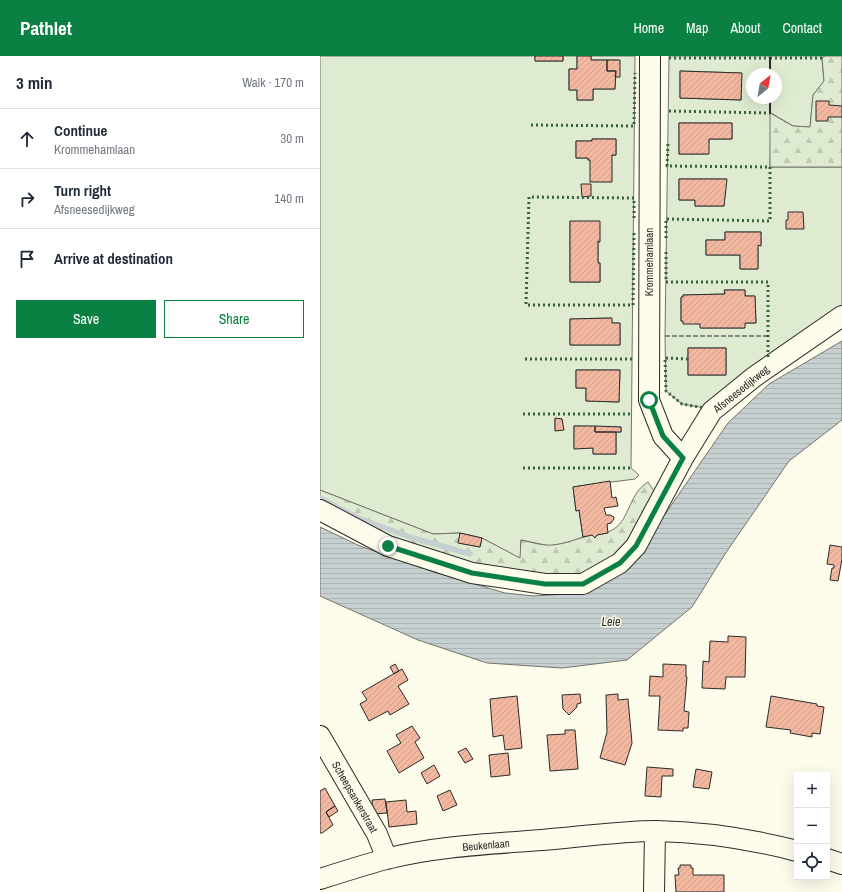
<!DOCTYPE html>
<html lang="en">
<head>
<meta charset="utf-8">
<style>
	body { margin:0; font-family:"Archivo Narrow",sans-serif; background:#f6f6f7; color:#1f2937 }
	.controls { position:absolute; right:12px; bottom:12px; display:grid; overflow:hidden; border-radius:0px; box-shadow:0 4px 16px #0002 }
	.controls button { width:36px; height:36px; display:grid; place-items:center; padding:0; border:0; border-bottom:1px solid #e0e1e3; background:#fff; color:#1f2937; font:20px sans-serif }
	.compass { position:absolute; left:426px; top:12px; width:36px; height:36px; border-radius:50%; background:#fff; box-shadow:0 4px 16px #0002; rotate:31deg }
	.stop { position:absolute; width:12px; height:12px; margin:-9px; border:3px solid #0b8043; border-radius:50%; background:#fff }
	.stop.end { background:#0b8043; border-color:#fff; box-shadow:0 1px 4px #0008 }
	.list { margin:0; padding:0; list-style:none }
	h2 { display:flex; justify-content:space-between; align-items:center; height:52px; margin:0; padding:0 16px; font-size:17px }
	h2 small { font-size:13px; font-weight:400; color:#747a83 }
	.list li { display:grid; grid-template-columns:26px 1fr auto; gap:12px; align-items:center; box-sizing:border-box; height:60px; padding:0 16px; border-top:1px solid #e0e1e3 }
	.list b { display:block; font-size:15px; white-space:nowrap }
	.list p { margin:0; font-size:13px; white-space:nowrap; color:#747a83 }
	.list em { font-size:13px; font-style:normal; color:#747a83 }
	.actions { display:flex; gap:8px; padding:12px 16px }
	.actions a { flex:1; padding:9px 0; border:1px solid #0b8043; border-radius:0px; text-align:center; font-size:14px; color:#0b8043 }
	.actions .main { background:#0b8043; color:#fff }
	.icon { flex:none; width:22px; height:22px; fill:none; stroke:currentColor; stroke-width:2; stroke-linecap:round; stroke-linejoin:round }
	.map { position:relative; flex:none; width:522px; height:836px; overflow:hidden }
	header { display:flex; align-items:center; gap:24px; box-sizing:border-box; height:56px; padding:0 20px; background:#0b8043; color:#fff }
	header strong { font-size:19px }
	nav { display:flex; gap:22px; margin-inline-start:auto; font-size:14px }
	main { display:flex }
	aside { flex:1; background:#fff }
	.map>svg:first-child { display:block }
	.green { fill:#deebd1; stroke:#74746e; fill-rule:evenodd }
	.forest { fill:url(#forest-firs); stroke:#74746e }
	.water { fill:url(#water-rules); stroke:#74746e }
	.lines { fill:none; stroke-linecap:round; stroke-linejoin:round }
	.stream { stroke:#c7d0d0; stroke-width:5.5 }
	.building { fill:url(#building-hatch); stroke:#2b2b2b }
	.minor-casing { stroke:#2b2b2b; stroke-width:22 }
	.minor { stroke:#fdfbea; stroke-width:20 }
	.hedge { stroke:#34623c; stroke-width:3; stroke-dasharray:2 3; stroke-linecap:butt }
	.fence { stroke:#2b2b2b; stroke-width:1; stroke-dasharray:5 2; stroke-linecap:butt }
	.wall { stroke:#2b2b2b; stroke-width:2 }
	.route { stroke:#0b8043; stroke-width:5 }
	.labels { text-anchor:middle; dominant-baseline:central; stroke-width:3; stroke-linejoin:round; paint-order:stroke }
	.street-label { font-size:11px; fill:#2b2b2b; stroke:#fdfbea }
	.water-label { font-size:12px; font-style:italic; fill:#2b2b2b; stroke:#fdfbea }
</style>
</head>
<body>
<header>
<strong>Pathlet</strong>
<nav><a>Home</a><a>Map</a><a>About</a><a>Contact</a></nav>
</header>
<main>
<aside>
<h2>3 min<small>Walk · 170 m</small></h2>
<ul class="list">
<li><svg class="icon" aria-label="ahead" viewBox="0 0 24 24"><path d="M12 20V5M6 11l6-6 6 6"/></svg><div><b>Continue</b><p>Krommehamlaan</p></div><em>30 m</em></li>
<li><svg class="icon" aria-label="right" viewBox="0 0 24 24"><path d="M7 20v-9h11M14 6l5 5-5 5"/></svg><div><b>Turn right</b><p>Afsneesedijkweg</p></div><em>140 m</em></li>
<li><svg class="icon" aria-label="arrive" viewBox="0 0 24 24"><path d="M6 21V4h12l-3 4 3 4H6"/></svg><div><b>Arrive at destination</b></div></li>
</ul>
<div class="actions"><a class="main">Save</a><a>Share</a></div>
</aside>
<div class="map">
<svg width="522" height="836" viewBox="0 0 522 836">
	<defs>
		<pattern id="forest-firs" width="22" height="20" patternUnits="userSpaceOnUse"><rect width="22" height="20" fill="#deebd1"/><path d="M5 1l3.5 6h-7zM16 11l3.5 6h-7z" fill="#bfcab4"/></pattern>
		<pattern id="water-rules" width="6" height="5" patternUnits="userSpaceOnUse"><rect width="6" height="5" fill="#c7d0d0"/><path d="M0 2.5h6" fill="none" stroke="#abb3b3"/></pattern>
		<pattern id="building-hatch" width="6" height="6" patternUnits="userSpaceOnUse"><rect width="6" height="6" fill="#f2b8a0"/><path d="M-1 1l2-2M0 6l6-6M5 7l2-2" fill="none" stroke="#d09e8a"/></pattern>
	</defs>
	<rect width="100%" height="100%" fill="#fdfbea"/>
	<!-- green -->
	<path class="green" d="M0 0H215V5H243V0H257V13H249V34H257V44H273V33H295V21L299 4H271V0H315L311 412 319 419 315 423 253 431 256 455 259 454 263 481 250 486 230 490 201 484V503L162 482 140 477 113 478 0 434ZM272 83H296V99L270 104H268V102H256V85H272ZM250 165 280 186 278 185V207H280V226H250ZM291 262 292 267H300V289H250V263ZM256 314H300L299 346 266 345V332H256ZM235 363H242L243 374H235ZM254 370 301 371V376H296V398H273V392H254Z
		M349 0H505L502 3 504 25 493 39 490 71 473 70 451 57 450 111H522V253L385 352 362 348 346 335 345 280ZM360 15 421 17V44L360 42ZM432 18H456V42H432ZM359 67H412V83H389L388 98H359ZM359 123H406L404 150H375V144H359ZM405 176H441V189H438V213H420V199H386V184H405ZM405 234H425V240H435L436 267H425L424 272H381L380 268 361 265V242L363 241V239L405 238ZM368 292H406V319H368Z"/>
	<!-- forest -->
	<path class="forest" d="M505 0H522V111H450V57L473 70 490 71 493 39 504 25 502 2Z
		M328 426 336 438 306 491 274 514 252 520 200 519 149 509 87 487 0 448V434L113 478 140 477 139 487 160 491 162 482 200 502 201 484C211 486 223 490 232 489 246 488 258 482 272 479L275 481 277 479C307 474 304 455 318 435 321 431 325 428 328 426Z"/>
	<!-- water -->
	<path class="water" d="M522 285V364L469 405 405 498 372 551 307 604 242 612 167 607 98 584 0 540V471L40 490 114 516 185 537 214 540 245 538 283 527 312 506 408 367 449 328Z"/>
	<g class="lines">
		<!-- stream -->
		<path class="stream" d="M0 442 38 462 90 481 150 498"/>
	</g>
	<!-- building -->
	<path class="building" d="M215 0H243V5H215Z
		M257 0H271V4H287V15H296L295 33H273V44H257V34H249V13H257Z
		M287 4H300V21H295L296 15H287Z
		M360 15 422 17 421 44 360 42Z
		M496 45H509V49L522 50V61H508V65H496Z
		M359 67H412V83H389V98H359Z
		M272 83H296V99H292V126H270V104H268V102H256V85H272Z
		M359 123H407L404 150H375V144H359Z
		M261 128H271V140L262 141Z
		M468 156H483L484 173H466V164H468Z
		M250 165H280V186L278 185V207H280V226H250Z
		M405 176H441V190L438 189V213H420V199H386V184H405Z
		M404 234H425V240H435L436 267H425V272H380V268H363V265H361V241H363V239L405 238Z
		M292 262V267H300V289H250V263Z
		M368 292H406V319H368Z
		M256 314H300L299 346 266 345V332H256Z
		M235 362 242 363 244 374 235 375Z
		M254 370H275V376H296V398H273V392L254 393Z
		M275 370 301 371V376H275Z
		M290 425 292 442 296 441 298 450 284 452 286 459H290L294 461V463L291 467 287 468 288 477 277 479 275 482 272 479 263 481 259 454 256 455 253 431Z
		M140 477 162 482 160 491 138 487Z
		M510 489 522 491V503L518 525 510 524 512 512H514V509L507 508Z
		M408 580 426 581 425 621H406L405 633 382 632 383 605 389 606 390 585 408 586Z
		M75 608 79 615 74 618 70 611Z
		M343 608 366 609V621H367L364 655 369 656 368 672H363V675L338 674 340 640H329L330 620 343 621Z
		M82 613 88 624 78 630 89 648 70 659 68 655 49 665 40 648 47 644 42 636Z
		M260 638 261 647 257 648V651L249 659 243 653 242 639Z
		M298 638V644L308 643 312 687 305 709 280 702 287 676 286 639Z
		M197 640 202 692 185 694 183 679 173 681 170 643Z
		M451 640 497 648V650L504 651 500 678 492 677V681L470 677 471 674 446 671Z
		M92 670 100 682 95 686 104 702 79 717 67 695 81 687 76 679Z
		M245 674H255L258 713 230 715 227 679 245 678Z
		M146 692 153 703 145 707 138 696Z
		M188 697 190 719 171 721 169 699Z
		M114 709 120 720 107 728 101 717Z
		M327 711 353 713V720H342L341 741 325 740Z
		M376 713 392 716 389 733 373 731Z
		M5 732 15 750 6 756 13 769 2 777H0V735Z
		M130 734 137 749 123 755 117 740Z
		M65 743 67 757 53 758 52 744Z
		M86 744 87 756 96 755 97 768 69 771 66 746Z
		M15 750 18 755 9 761 6 756Z
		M360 809H371V812H373V819H404V836H356L355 819H359L358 812H360Z"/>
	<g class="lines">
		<!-- minor casing -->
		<g class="minor-casing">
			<path id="minor" d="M330 0 329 344 343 380 363 402
				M0 454 68 490 152 517 225 528H263L300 507 316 490 363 402 392 355 434 321 522 260
				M0 680 57 778 67 803
				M507 803 522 808
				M0 823C22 816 44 809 66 803 117 790 171 788 222 784 259 781 300 775 337 775 385 776 431 783 477 795
				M334 836 335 775"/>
		</g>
		<!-- minor -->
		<use href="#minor" class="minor"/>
		<!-- hedge -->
		<path class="hedge" d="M349 2H450V0
			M450 2H502
			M349 55 450 57
			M211 69 314 70 315 17
			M314 177 313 249H206L209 141 314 142V163
			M346 182V163L450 165V111L347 110 348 86
			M346 196V226H448V303
			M205 303H312
			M368 303 345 302 346 335 362 348 385 352
			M203 358H312
			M203 412H311"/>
		<!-- fence -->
		<path class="fence" d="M345 280H448"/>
		<!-- wall -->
		<path class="wall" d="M450 2V18
			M450 42V57"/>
	</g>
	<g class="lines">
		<!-- route -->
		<path class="route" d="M68 490 152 517 225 528H263L300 507 316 490 363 402 343 380 329 344"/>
	</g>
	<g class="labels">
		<!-- street labels -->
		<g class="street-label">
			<text transform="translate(329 206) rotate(-90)">Krommehamlaan</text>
			<text transform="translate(421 333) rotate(-39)">Afsneesedijkweg</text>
			<text transform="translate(35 741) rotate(60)">Scheepsankerstraat</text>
			<text transform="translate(166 789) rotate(-5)">Beukenlaan</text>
		</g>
		<!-- water labels -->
		<g class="water-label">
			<text x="291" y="566">Leie</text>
		</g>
	</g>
</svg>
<div class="controls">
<button>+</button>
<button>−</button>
<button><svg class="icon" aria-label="locate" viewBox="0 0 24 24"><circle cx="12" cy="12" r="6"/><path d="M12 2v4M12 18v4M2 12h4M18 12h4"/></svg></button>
</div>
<svg class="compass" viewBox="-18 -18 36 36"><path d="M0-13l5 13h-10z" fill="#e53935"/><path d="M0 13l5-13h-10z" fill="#747a83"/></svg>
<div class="stop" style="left:329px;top:344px"></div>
<div class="stop end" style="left:68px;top:490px"></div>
</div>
</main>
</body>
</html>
